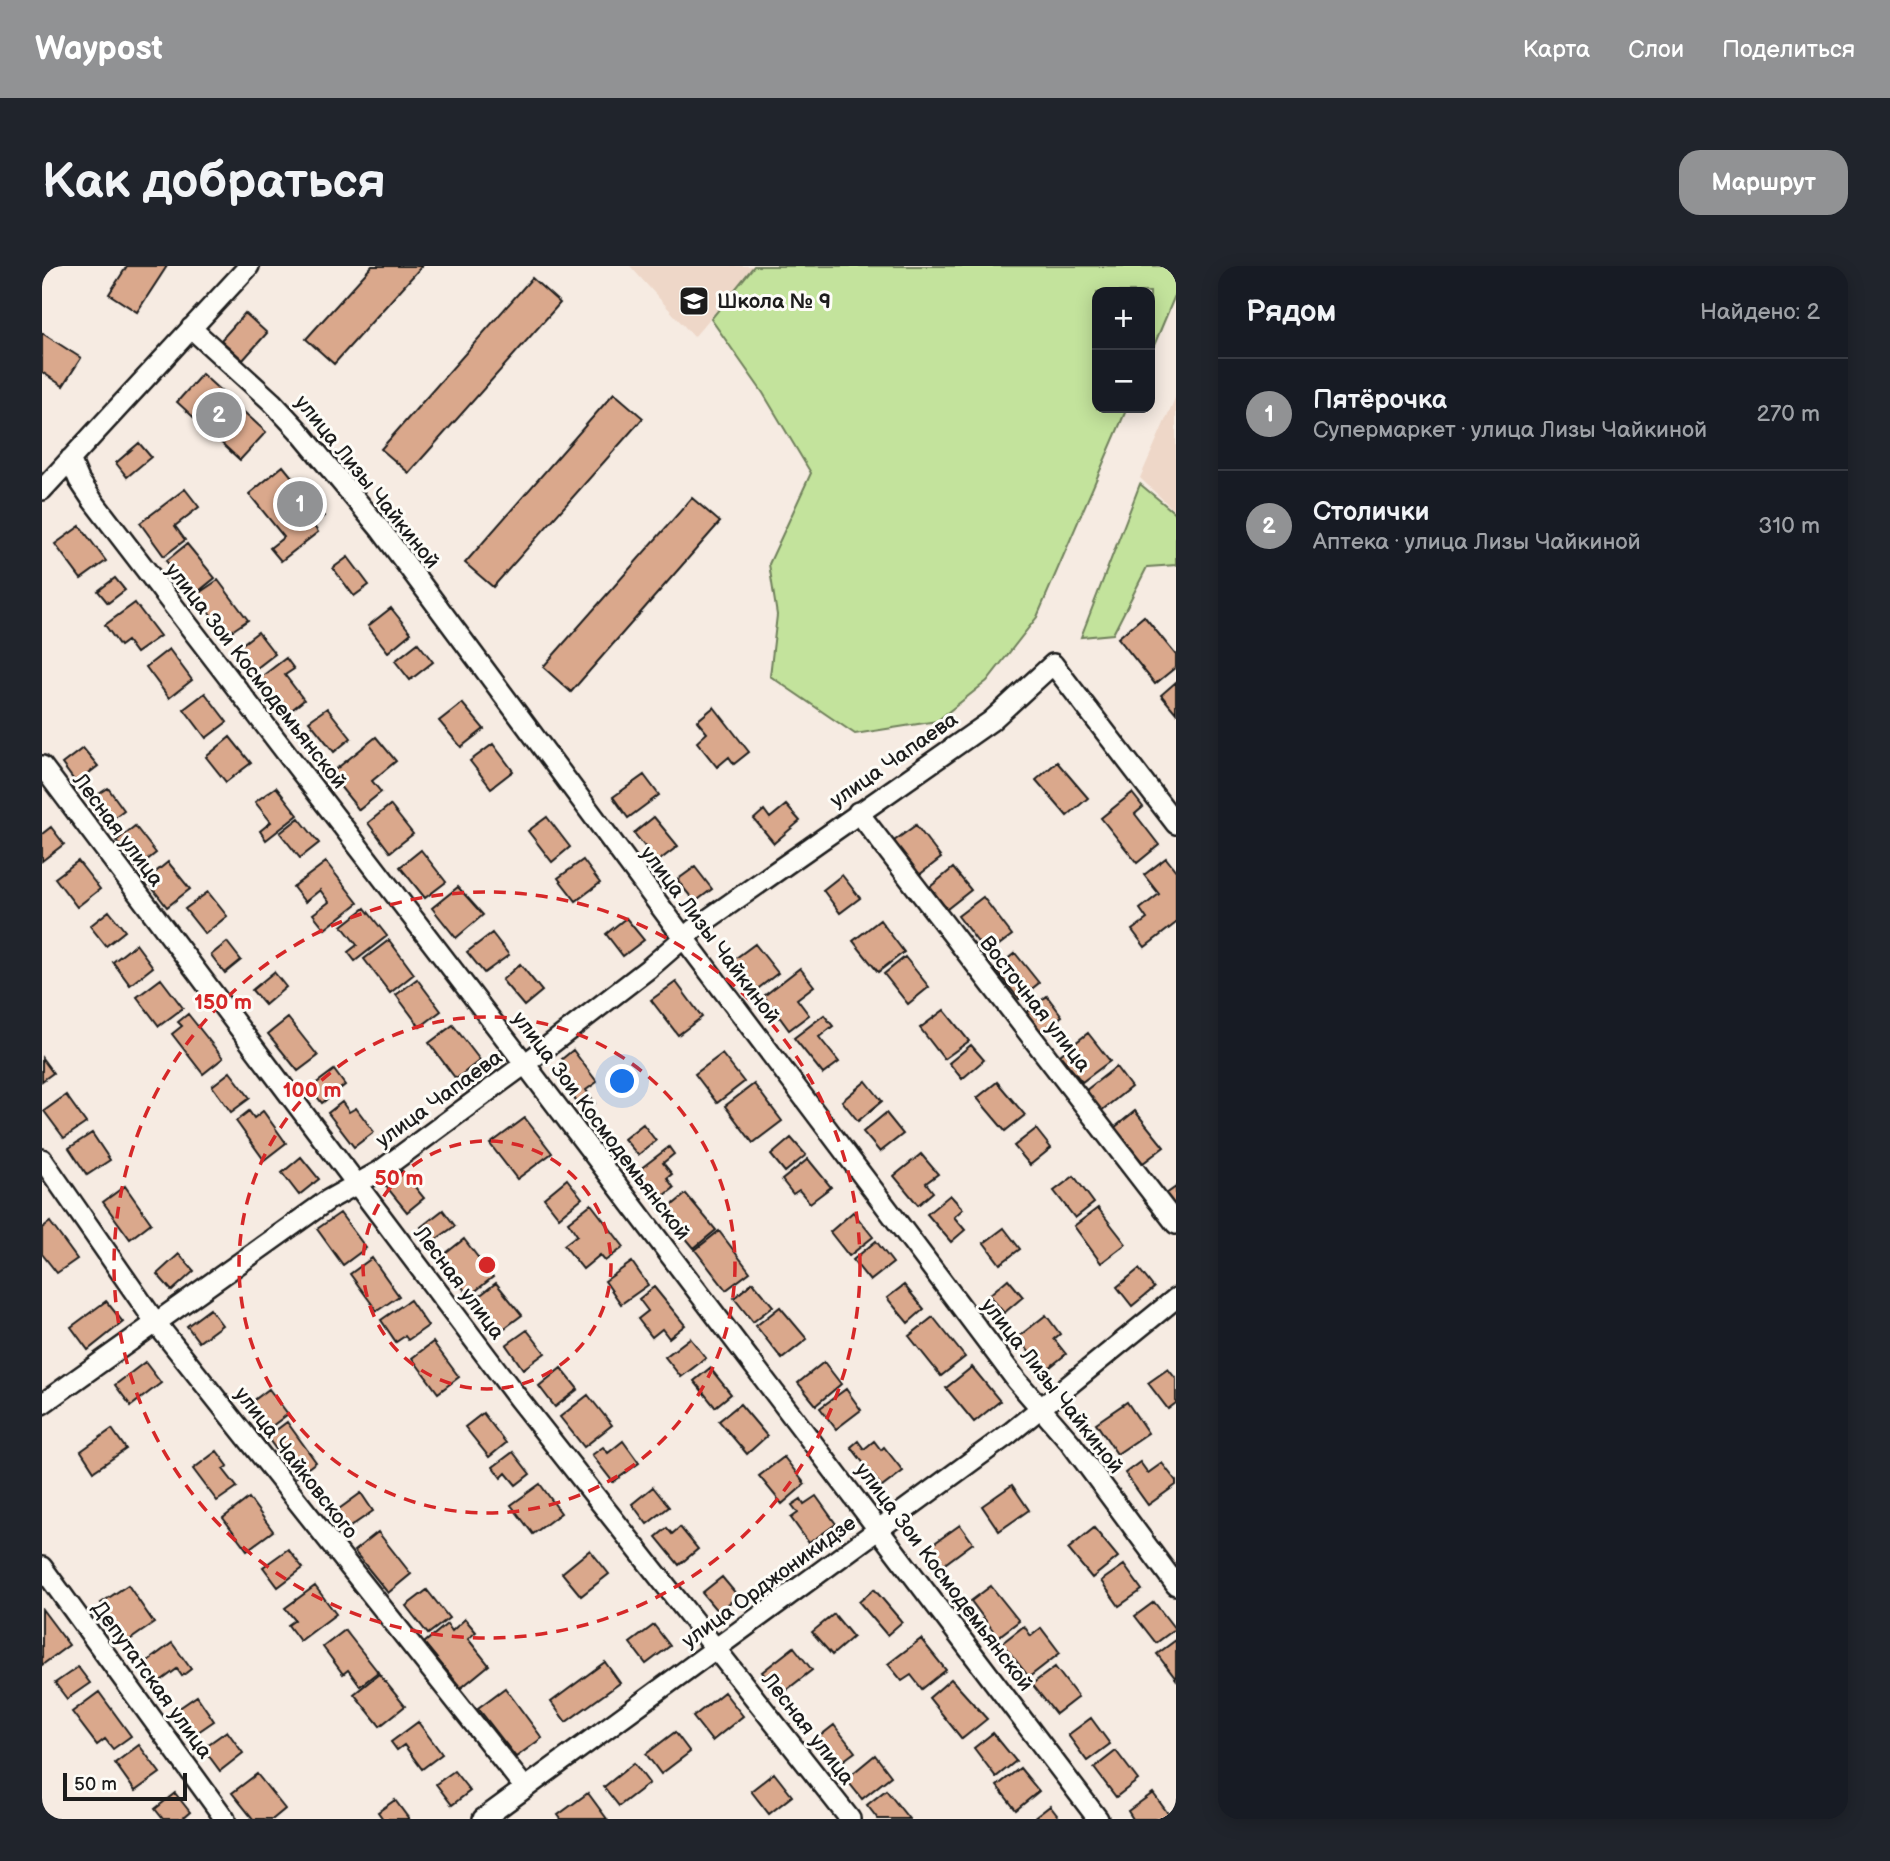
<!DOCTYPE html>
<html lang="ru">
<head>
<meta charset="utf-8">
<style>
	body { margin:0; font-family:"Balsamiq Sans",sans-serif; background:#20242c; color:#f1f3f6 }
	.controls { position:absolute; right:21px; top:21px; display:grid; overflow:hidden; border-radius:14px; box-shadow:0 4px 18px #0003 }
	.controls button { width:63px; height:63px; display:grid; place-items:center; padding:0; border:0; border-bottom:2px solid #363941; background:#171b24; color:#f1f3f6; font:35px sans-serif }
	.scale { position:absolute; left:21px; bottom:18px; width:124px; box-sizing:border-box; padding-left:7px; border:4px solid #1c1c1c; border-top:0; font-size:19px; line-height:24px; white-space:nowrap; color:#1c1c1c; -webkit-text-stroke:5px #fdfcf7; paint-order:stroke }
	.you { position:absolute; left:581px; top:816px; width:24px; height:24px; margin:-18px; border:5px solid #fff; border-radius:50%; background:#1a73e8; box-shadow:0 0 0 10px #1a73e833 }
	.badge { display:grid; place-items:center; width:46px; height:46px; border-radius:50%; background:#919294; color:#fff; font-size:23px; font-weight:700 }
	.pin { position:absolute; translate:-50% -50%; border:4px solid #fff; box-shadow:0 2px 7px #0006 }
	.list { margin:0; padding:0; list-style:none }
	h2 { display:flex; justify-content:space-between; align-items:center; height:91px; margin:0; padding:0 28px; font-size:30px }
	h2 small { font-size:23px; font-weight:400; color:#9ea1a6 }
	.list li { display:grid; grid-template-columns:46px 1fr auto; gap:21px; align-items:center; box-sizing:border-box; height:112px; padding:0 28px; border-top:2px solid #363941 }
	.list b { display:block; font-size:26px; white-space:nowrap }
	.list p { margin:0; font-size:23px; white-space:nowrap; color:#9ea1a6 }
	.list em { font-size:23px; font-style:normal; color:#9ea1a6 }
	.map { position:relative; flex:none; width:1134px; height:1553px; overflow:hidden; border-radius:21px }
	header { display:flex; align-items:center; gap:42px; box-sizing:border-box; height:98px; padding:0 35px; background:#919294; color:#fff }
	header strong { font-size:33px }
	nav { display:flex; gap:38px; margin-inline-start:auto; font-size:24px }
	.intro { display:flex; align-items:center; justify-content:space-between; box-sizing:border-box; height:168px; padding:0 42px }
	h1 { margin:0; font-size:49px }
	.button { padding:18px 32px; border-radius:21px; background:#919294; color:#fff; font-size:24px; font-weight:700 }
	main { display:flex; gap:42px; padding:0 42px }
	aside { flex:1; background:#171b24; border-radius:21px; box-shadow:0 4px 18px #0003 }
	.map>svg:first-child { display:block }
	.built { fill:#eed7c8 }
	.green { fill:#c3e39c; stroke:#70805c; stroke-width:2 }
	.building { fill:#daa88c; stroke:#1c1c1c; stroke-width:2 }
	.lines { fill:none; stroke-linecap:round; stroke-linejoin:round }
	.minor-casing { stroke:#1c1c1c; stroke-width:24 }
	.minor { stroke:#fdfcf7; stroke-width:19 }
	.ring { fill:none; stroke:#d62828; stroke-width:3.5; stroke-dasharray:12 9 }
	.labels { text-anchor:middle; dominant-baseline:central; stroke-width:6; stroke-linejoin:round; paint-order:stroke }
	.poi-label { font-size:21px; font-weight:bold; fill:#1c1c1c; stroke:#fdfcf7; text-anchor:start }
	.street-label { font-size:21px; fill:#1c1c1c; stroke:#fdfcf7 }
	.centre { fill:#d62828; stroke:#fdfcf7; stroke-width:3.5 }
	.ring-label { font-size:21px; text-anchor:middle; font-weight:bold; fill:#d62828; stroke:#fdfcf7; stroke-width:6; stroke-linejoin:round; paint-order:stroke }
</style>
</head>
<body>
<header>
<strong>Waypost</strong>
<nav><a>Карта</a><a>Слои</a><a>Поделиться</a></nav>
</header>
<div class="intro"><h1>Как добраться</h1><a class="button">Маршрут</a></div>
<main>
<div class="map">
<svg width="1134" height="1553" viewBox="0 0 1134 1553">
	<rect width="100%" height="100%" fill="#f6ebe2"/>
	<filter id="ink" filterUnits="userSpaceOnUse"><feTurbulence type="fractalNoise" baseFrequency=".0143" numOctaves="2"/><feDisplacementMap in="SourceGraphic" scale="14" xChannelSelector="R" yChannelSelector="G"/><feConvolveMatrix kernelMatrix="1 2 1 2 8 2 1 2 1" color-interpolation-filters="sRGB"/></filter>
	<g filter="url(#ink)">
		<!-- built -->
		<path class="built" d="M588 0H713L652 71Z
			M1134 130V246L1098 212Z"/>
		<!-- green -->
		<path class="green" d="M712 0H1134V27L1108 89V26H1055V142H1085L995 351 945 415 895 455 813 468 728 410 735 349 727 298 769 207 721 127 669 53Z
			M1098 218 1134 248V299L1105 301 1071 368 1039 371Z"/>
		<!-- building -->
		<path class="building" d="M85 0H125L95 46 67 28Z
			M330 0H380L292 98 264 73Z
			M490 12 518 37 367 207 339 183Z
			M203 47 225 67 201 94 179 74Z
			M0 67 39 92 21 120 0 106Z
			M160 108 224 166 198 194 135 136Z
			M572 127 601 152 451 321 423 297Z
			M97 177 109 191 85 211 74 197Z
			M241 200 282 250 271 259 276 266 239 295 228 282 242 271 207 228Z
			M143 223 157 241 133 260 143 274 122 290 98 257Z
			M650 232 678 256 529 426 501 401Z
			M38 260 64 295 39 313 13 278Z
			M145 278 173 312 152 329 124 295Z
			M306 291 327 319 312 330 291 302Z
			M73 312 83 324 66 337 56 325Z
			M176 314 206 354 184 369 154 329Z
			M93 337 118 370 94 387 85 375 78 380 63 359Z
			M349 342 369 367 346 386 326 360Z
			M1102 350 1134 389V401L1113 418 1076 372Z
			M216 366 233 388 211 405 194 383Z
			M376 377 391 396 368 414 353 395Z
			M127 383 150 414 127 432 104 401Z
			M244 392 252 403 243 409 262 434 242 450 214 415Z
			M1134 416V447L1119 429Z
			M163 427 185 456 164 472 142 443Z
			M420 437 442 463 419 481 397 455Z
			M672 441 707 486 692 498 687 491 675 501 655 476 665 467 655 455Z
			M285 442 309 472 292 486 267 455Z
			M188 471 209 497 184 516 164 491Z
			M334 471 354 495 330 515 339 526 317 544 288 508Z
			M451 478 471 505 449 522 428 495Z
			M41 482 56 500 34 517 20 498Z
			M1015 496 1046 532 1025 550 994 514Z
			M602 509 617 529 586 552 571 531Z
			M234 521 256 549 224 574 218 565 229 556 213 536Z
			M66 522 82 544 65 557 48 534Z
			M1090 527 1101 541 1093 548 1117 579 1095 597 1059 552Z
			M348 539 371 568 348 586 326 557Z
			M744 539 758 555 732 577 712 553 722 544 728 552Z
			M505 551 528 581 510 596 486 565Z
			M612 551 636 580 615 596 592 567Z
			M257 552 277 577 258 592 238 567Z
			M874 559 899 592 877 609 852 575Z
			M93 560 114 587 95 602 74 575Z
			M9 561 22 578 0 595V568Z
			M379 584 404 616 383 632 358 601Z
			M1124 592 1134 605V657L1103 681 1090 664 1105 653 1098 643 1117 628 1102 609Z
			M541 594 558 617 534 635 516 612Z
			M36 595 58 623 35 641 13 612Z
			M126 596 148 623 125 641 104 614Z
			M284 596 316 637 283 663 271 648 287 636 278 624 263 636 251 621Z
			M653 601 670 623 653 636 635 614Z
			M911 602 929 624 905 643 888 621Z
			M800 609 818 632 798 647 781 624Z
			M416 621 441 649 414 672 390 642Z
			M166 626 185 650 163 668 143 643Z
			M941 631 970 669 945 688 916 650Z
			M323 642 345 670 313 695 306 686 315 679 300 660Z
			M67 645 83 665 64 680 48 660Z
			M584 652 602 674 581 690 564 668Z
			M838 654 862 686 836 706 811 675Z
			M450 667 467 689 442 707 425 686Z
			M347 674 372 708 348 727 322 693Z
			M185 676 199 694 183 707 169 689Z
			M94 678 111 701 88 719 71 696Z
			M713 678 736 707 713 725 690 695Z
			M973 687 997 717 977 733 953 703Z
			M863 691 887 721 866 738 842 708Z
			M478 698 500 725 482 740 460 714Z
			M758 702 772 720 755 733 767 749 747 764 722 730Z
			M232 706 244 721 223 739 210 724Z
			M119 713 141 742 117 760 95 731Z
			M375 713 399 745 378 761 354 729Z
			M634 716 660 751 636 769 609 734Z
			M1005 730 1020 750 999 766 984 747Z
			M902 744 927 775 902 793 878 762Z
			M146 748 181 792 161 808 130 768 140 760 136 756Z
			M782 749 791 760 777 771 797 796 781 808 752 772Z
			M246 752 276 790 256 805 226 768Z
			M411 759 438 794 414 813 387 777Z
			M1046 767 1068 795 1040 816 1018 789Z
			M929 779 942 794 920 813 907 797Z
			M531 784 555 816 544 824 553 837 542 845 513 807 524 799 520 793Z
			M680 788 702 816 675 837 653 808Z
			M0 792 11 807 0 815Z
			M1074 801 1089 821 1059 845 1043 825Z
			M292 804 303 819 280 837 268 822Z
			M188 806 208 832 189 846 170 820Z
			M824 815 840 835 816 855 800 835Z
			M955 816 983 849 963 865 935 832Z
			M712 818 740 855 711 877 683 840Z
			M24 829 44 857 22 872 2 845Z
			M300 836 307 846 314 842 332 866 312 881 286 847Z
			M207 845 212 852 221 845 244 877 222 894 194 855Z
			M1093 845 1122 881 1101 897 1072 862Z
			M844 847 861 868 838 886 821 866Z
			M483 852 510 887 475 913 448 878Z
			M601 858 614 875 596 889 582 873Z
			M994 863 1009 882 988 899 972 880Z
			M50 867 68 894 45 909 27 882Z
			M749 872 764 889 743 906 729 889Z
			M627 881 632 888 621 897 630 908 625 912 632 922 615 935 593 907Z
			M879 888 896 908 884 917 891 926 876 939 852 910Z
			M259 891 277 913 257 929 240 907Z
			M766 893 789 921 768 937 757 924 751 928 740 914Z
			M360 905 382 932 365 946 343 919Z
			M1032 910 1052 937 1033 952 1012 925Z
			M525 913 540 932 517 951 502 932Z
			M83 920 109 957 88 973 61 936Z
			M1134 921V941L1124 928Z
			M644 928 674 964 652 982 622 946Z
			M908 929 921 943 912 951 923 964 909 976 885 948Z
			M549 938 582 981 563 995 558 989 541 1003 522 979 535 969 526 956Z
			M1056 942 1084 978 1059 997 1032 960Z
			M401 944 413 960 390 976 379 961Z
			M811 946 831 971 807 990 788 966Z
			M298 947 324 982 301 999 275 963Z
			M8 956 35 993 15 1007 0 988V962Z
			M962 962 978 983 958 998 942 977Z
			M677 965 708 1006 684 1024 653 984Z
			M422 973 451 1011 427 1030 398 992Z
			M834 975 851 997 828 1015 811 994Z
			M137 988 152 1005 130 1025 115 1008Z
			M330 992 357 1030 335 1045 308 1008Z
			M590 996 606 1019 579 1038 563 1015Z
			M1097 1003 1112 1022 1090 1040 1075 1021Z
			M966 1013 981 1031 962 1047 947 1029Z
			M711 1016 731 1040 711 1056 692 1032Z
			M454 1017 480 1049 456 1067 431 1035Z
			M862 1019 882 1043 866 1057 845 1032Z
			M612 1021 643 1059 627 1072 620 1063 610 1071 596 1053 606 1045 597 1033Z
			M368 1034 386 1060 366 1074 363 1070 354 1076 339 1054Z
			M64 1035 81 1056 46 1084 29 1061Z
			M738 1041 765 1073 740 1093 714 1060Z
			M168 1043 180 1059 157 1076 145 1060Z
			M1004 1049 1018 1068 1012 1073 1024 1088 1002 1106 976 1071Z
			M891 1051 923 1091 899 1110 867 1070Z
			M485 1064 503 1087 481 1103 464 1079Z
			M648 1072 664 1092 639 1111 623 1091Z
			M391 1076 417 1111 396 1127 370 1092Z
			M103 1096 119 1117 89 1140 73 1119Z
			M782 1096 799 1118 774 1139 756 1117Z
			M930 1101 958 1135 932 1156 904 1122Z
			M519 1102 536 1123 513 1141 497 1120Z
			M668 1102 689 1128 673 1141 652 1115Z
			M1126 1103 1134 1113V1137L1126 1143 1106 1117Z
			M227 1123 246 1148 222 1166 203 1141Z
			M804 1123 819 1144 794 1163 778 1142Z
			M546 1129 570 1159 542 1181 518 1151Z
			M1085 1136 1106 1167 1075 1188 1054 1157Z
			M698 1138 725 1170 705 1188 677 1155Z
			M441 1147 464 1177 447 1191 423 1161Z
			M245 1156 274 1196 254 1211 225 1171Z
			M70 1163 84 1183 52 1205 39 1185Z
			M581 1175 597 1197 571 1216 550 1189 561 1181 566 1187Z
			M816 1175 822 1183 832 1175 839 1184 842 1181 861 1205 840 1221 809 1181Z
			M175 1185 186 1200 181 1203 195 1221 175 1235 151 1203Z
			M471 1186 488 1208 474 1219 464 1207 459 1212 451 1201Z
			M742 1191 763 1218 740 1238 717 1210Z
			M1098 1196 1106 1207 1120 1197 1134 1215V1219L1106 1239 1083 1207Z
			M498 1218 519 1247 491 1268 469 1239Z
			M970 1219 987 1244 957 1265 940 1240Z
			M611 1221 627 1241 605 1258 590 1238Z
			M319 1227 331 1245 302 1265 290 1248Z
			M774 1230 794 1258 767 1277 749 1252 756 1247 750 1239 759 1233 762 1238Z
			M207 1232 231 1265 205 1284 181 1252Z
			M918 1259 931 1277 900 1300 887 1281Z
			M638 1261 656 1283 637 1299 614 1271 625 1262 630 1268Z
			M1052 1262 1076 1291 1050 1312 1026 1283Z
			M336 1266 369 1308 346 1327 312 1285Z
			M246 1283 261 1302 236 1321 221 1301Z
			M548 1284 567 1308 539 1330 520 1307Z
			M1082 1299 1100 1324 1077 1340 1059 1315Z
			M680 1311 696 1330 676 1346 660 1327Z
			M86 1319 112 1357 86 1375 59 1337Z
			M273 1320 294 1348 258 1375 246 1359 253 1354 243 1342Z
			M949 1320 977 1355 956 1371 929 1335Z
			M832 1323 860 1356 845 1369 817 1336Z
			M385 1324 407 1352 386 1368 364 1340Z
			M1112 1336 1133 1363 1114 1377 1093 1350Z
			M0 1343 27 1379 0 1399Z
			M792 1348 811 1371 790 1389 770 1366Z
			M423 1353 434 1366 426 1373 447 1399 419 1422 382 1377 405 1358 410 1365Z
			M612 1359 628 1380 604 1398 588 1377Z
			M982 1360 989 1370 999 1362 1018 1387 987 1411 960 1377Z
			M303 1364 336 1406 318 1420 306 1404 301 1408 281 1381Z
			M879 1373 904 1404 880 1423 869 1409 860 1415 846 1398Z
			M1134 1374V1413L1115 1388Z
			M130 1377 149 1403 140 1410 135 1403 113 1419 99 1400Z
			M752 1381 770 1404 738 1429 720 1406Z
			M563 1396 578 1417 524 1456 509 1436Z
			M36 1401 48 1417 25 1433 13 1417Z
			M1013 1401 1036 1431 1014 1448 990 1418Z
			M337 1408 363 1440 338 1460 312 1428Z
			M909 1413 945 1453 920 1473 887 1432Z
			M463 1422 500 1472 474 1491 436 1442Z
			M57 1426 89 1470 71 1483 63 1473 55 1479 30 1446Z
			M682 1426 701 1450 670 1475 651 1451Z
			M155 1430 172 1455 150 1470 133 1445Z
			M1049 1452 1068 1478 1045 1495 1026 1469Z
			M376 1456 400 1488 380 1503 362 1479 355 1484 349 1476Z
			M792 1459 813 1486 794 1500 773 1474Z
			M185 1465 201 1487 178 1505 161 1482Z
			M633 1466 648 1486 619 1508 604 1488Z
			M951 1467 974 1495 954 1511 932 1482Z
			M97 1479 118 1507 93 1525 73 1497Z
			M1074 1485 1096 1514 1074 1531 1052 1502Z
			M833 1489 849 1510 820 1533 804 1513Z
			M592 1497 607 1517 577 1540 562 1521Z
			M978 1502 997 1525 974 1544 955 1520Z
			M412 1505 428 1525 410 1539 394 1518Z
			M732 1507 750 1530 727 1548 709 1525Z
			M215 1508 243 1543 231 1553H211L190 1527Z
			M844 1524 867 1553H836L825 1539Z
			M133 1527 148 1546 140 1553H121L113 1543Z
			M546 1527 565 1553H519L516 1549Z
			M1111 1527 1130 1553H1091L1086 1545Z
			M353 1534 367 1553H341L336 1546Z
			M1008 1540 1018 1553H991Z"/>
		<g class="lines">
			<!-- minor casing -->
			<g class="minor-casing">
				<path id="minor" d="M149 62 230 136 256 164 339 264 641 671 975 1115 1028 1176 1134 1319
					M28 193 37 214 51 235 483 798 1056 1553
					M0 224 207 0
					M0 500 475 1131 808 1553
					M816 546 1134 958
					M0 893 114 1057 483 1522
					M0 1138 286 934 338 905 483 798 606 703 652 663 949 455 1011 398 1134 558
					M0 1301 183 1553
					M441 1553 968 1167 1134 1032"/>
			</g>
			<!-- minor -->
			<use href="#minor" class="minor"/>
		</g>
	</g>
	<!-- distance rings -->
	<g class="ring">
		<circle cx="445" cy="999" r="124"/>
		<circle cx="445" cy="999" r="248"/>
		<circle cx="445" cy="999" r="373"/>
	</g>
	<!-- icons -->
	<defs>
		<g id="school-square" transform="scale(1.575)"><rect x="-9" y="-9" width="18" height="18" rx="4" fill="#1c1c1c" stroke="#fdfcf7"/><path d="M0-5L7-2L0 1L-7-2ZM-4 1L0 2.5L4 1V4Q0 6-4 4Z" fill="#fff"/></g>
	</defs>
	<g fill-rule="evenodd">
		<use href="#school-square" x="652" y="35"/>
	</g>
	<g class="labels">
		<!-- poi labels -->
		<g class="poi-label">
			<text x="675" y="35">Школа № 9</text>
		</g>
		<!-- street labels -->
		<g class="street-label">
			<text transform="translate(325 216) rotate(51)">улица Лизы Чайкиной</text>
			<text transform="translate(214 410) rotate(52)">улица Зои Космодемьянской</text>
			<text transform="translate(852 494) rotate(-35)">улица Чапаева</text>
			<text transform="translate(76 564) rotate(53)">Лесная улица</text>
			<text transform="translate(668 669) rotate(53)">улица Лизы Чайкиной</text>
			<text transform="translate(993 738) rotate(52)">Восточная улица</text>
			<text transform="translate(397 833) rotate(-36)">улица Чапаева</text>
			<text transform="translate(559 860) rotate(53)">улица Зои Космодемьянской</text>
			<text transform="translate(417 1017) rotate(53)">Лесная улица</text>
			<text transform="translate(1010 1120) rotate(52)">улица Лизы Чайкиной</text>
			<text transform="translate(254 1197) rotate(52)">улица Чайковского</text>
			<text transform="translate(902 1311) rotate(53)">улица Зои Космодемьянской</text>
			<text transform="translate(727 1316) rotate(-36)">улица Орджоникидзе</text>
			<text transform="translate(110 1414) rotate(54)">Депутатская улица</text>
			<text transform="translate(766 1463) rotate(52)">Лесная улица</text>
		</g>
	</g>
	<circle cx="445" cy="999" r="10" class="centre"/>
	<g class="ring-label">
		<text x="181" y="743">150 m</text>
		<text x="270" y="831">100 m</text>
		<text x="357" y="919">50 m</text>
	</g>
</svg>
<div class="controls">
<button>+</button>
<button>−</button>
</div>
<div class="scale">50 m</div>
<div class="you"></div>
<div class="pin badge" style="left:258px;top:238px">1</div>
<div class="pin badge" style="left:177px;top:149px">2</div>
</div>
<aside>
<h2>Рядом<small>Найдено: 2</small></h2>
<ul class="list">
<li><span class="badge">1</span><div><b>Пятёрочка</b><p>Супермаркет · улица Лизы Чайкиной</p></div><em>270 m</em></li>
<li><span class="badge">2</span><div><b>Столички</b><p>Аптека · улица Лизы Чайкиной</p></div><em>310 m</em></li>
</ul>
</aside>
</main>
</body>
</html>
